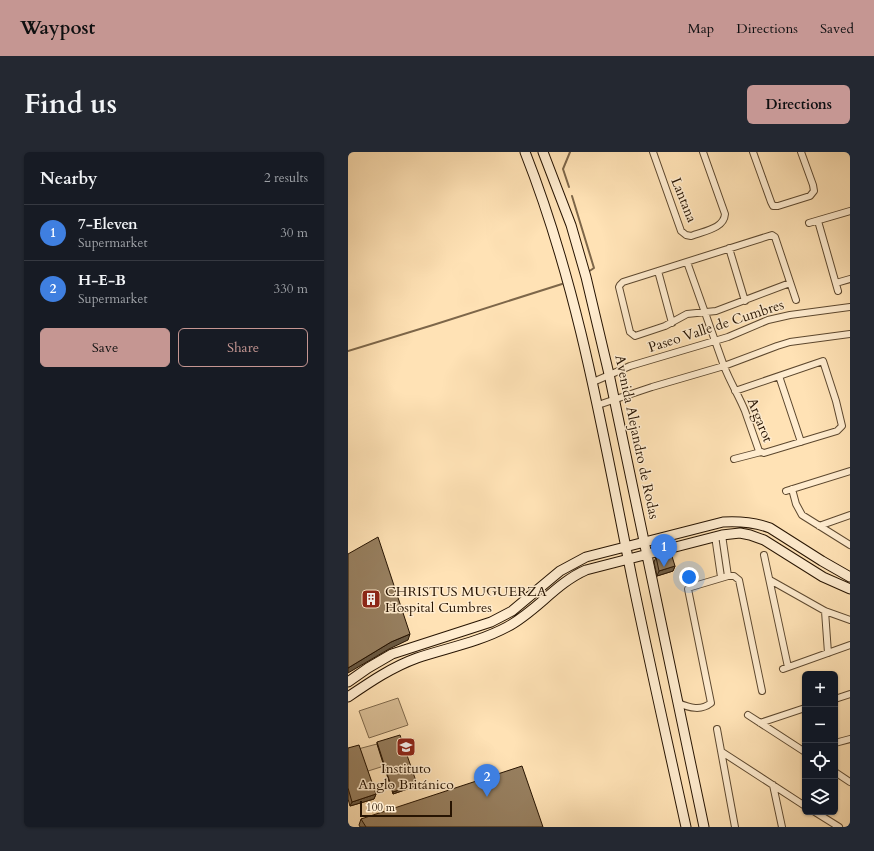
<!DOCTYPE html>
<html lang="en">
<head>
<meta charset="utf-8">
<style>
	body { margin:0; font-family:Cardo,serif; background:#242831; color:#f1f3f6 }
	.controls { position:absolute; right:12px; bottom:12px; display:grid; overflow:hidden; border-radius:6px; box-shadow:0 1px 3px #0004 }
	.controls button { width:36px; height:36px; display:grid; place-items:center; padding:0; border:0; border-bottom:1px solid #363941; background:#171b24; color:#f1f3f6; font:20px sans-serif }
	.scale { position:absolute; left:12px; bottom:10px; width:92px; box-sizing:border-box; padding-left:4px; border:2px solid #271402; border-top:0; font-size:11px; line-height:14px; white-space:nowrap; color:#271402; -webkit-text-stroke:3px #ffeccf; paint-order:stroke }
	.you { position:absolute; left:341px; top:425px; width:14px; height:14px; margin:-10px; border:3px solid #fff; border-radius:50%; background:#1a73e8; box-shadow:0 0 0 6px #1a73e833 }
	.badge { display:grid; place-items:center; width:26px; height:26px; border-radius:50%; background:#c59692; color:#fff; font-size:13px; font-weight:700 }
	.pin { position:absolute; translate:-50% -33px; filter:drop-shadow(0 1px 2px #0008) }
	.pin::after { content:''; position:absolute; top:21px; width:14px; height:12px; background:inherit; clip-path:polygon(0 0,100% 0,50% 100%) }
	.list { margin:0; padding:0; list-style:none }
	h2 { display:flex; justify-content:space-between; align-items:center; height:52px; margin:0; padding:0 16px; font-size:17px }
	h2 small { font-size:13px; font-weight:400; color:#9ea1a6 }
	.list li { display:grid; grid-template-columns:26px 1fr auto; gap:12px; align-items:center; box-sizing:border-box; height:56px; padding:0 16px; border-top:1px solid #363941 }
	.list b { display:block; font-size:15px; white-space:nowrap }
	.list p { margin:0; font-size:13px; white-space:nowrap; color:#9ea1a6 }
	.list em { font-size:13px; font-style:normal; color:#9ea1a6 }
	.actions { display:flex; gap:8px; padding:12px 16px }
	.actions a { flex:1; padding:9px 0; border:1px solid #c59692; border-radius:6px; text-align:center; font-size:14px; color:#c59692 }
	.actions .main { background:#c59692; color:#111 }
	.icon { flex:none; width:22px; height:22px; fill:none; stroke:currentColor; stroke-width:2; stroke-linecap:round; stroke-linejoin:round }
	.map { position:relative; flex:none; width:502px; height:675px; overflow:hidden; border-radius:6px }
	header { display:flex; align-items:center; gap:24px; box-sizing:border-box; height:56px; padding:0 20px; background:#c59692; color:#111 }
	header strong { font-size:19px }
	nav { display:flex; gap:22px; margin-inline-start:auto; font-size:14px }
	.intro { display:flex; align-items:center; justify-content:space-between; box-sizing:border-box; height:96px; padding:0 24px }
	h1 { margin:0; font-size:28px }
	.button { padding:10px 18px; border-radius:6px; background:#c59692; color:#111; font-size:14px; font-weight:700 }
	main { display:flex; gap:24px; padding:0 24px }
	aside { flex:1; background:#171b24; border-radius:6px; box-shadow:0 1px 3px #0004 }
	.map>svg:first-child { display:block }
	.green { fill:#dabf97; stroke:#806a4c }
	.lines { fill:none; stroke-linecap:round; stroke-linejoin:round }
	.stream { stroke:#7d6649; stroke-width:2 }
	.street-casing { stroke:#5d482f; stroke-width:8 }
	.secondary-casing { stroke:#271402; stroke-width:11 }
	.street { stroke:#ffeccf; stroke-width:6 }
	.secondary { stroke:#ffeccf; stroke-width:9 }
	.wall { fill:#826d52; stroke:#271402 }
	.shaded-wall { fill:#6a5942; stroke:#271402 }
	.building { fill:#977f5f; stroke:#271402 }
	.labels { text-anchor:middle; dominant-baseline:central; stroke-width:3; stroke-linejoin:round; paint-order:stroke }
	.street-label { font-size:14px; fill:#271402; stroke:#ffeccf }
	.poi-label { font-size:14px; fill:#271402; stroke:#ffeccf; text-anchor:start }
</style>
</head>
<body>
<header>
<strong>Waypost</strong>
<nav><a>Map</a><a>Directions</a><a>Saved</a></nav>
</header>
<div class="intro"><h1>Find us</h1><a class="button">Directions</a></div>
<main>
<aside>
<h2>Nearby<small>2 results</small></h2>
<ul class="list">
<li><span class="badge" style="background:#3f7fe0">1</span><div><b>7-Eleven</b><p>Supermarket</p></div><em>30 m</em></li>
<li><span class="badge" style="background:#3f7fe0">2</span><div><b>H-E-B</b><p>Supermarket</p></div><em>330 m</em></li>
</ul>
<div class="actions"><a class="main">Save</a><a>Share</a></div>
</aside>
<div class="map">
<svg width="502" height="675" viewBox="0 0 502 675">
	<rect width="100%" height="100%" fill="#ffe2b5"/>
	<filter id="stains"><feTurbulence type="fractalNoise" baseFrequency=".005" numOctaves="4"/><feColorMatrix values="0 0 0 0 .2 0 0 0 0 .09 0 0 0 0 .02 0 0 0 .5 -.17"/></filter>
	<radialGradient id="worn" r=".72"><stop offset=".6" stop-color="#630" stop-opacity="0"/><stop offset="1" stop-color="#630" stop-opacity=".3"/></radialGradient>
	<!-- green -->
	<path class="green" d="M50 546 60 573 21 586 11 559Z
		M29 592 36 614 17 620 10 597Z"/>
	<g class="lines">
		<!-- stream -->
		<path class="stream" d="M221 35 215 17 222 0
			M224 44 246 116 240 120
			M0 199 85 173 214 132"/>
		<!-- street casing -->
		<g class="street-casing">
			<path id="street" d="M305 0 333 79 338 83 343 84C355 79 376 77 377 62L355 0
				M405 0 423 50 425 54H430L462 44 466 39 465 33 453 0
				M470 69 490 139
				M461 71 502 59
				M381 96 397 149
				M339 110 376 214C382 230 391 244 397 259L411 299 416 301 489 279 494 274 488 249 475 209 387 239
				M310 119 324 171
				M442 131 368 159 339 162 317 174 287 184 282 180 271 135 272 133 275 130 424 83 427 85 448 148
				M488 131 502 127
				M431 224 453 290
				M245 230 282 214 380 185 420 168 442 163 502 155
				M250 253 304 235 376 214 429 194 442 190 502 182
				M386 307 413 300
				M444 337 448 352 454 363 502 393
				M438 339 502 319
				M471 374 502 363
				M374 383 380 424
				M367 384 373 425
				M416 403 440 515
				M422 428 477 459 502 468
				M477 459 480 501
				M435 517 502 493
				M487 547 502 542
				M330 551C342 556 353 559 363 551L340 437 343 435 380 424H386L391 428 414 539
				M400 563 457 600
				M412 571 457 556
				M369 577 387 675
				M487 591 502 587
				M374 600 457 654
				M487 620 502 630
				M425 633 434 675
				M467 660 491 675"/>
		</g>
		<!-- secondary casing -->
		<g class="secondary-casing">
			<path id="secondary" d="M177 0C231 137 255 282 284 426 301 509 320 592 338 675
				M195 0 223 73 238 125 261 222 356 675
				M0 530 20 516 44 502 143 470 164 459 212 419 238 405 375 370C392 369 406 370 422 376L474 409 502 425
				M0 545C22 530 44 515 69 506 99 496 131 490 159 475 188 460 208 431 238 418L374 383 392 381 402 383 416 388 475 425 502 437"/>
		</g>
		<!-- street -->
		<use href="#street" class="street"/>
		<!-- secondary -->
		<use href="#secondary" class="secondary"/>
	</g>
	<!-- wall -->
	<path class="wall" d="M308 405 327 414 325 419 309 424 306 410Z
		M29 590 69 632 68 634 45 642 29 592Z
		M0 596 28 642 26 647 2 654 0 647Z
		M13 667 195 675H12L11 673Z"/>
	<!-- shaded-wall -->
	<path class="shaded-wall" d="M327 414 325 419 309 424 311 419Z
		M62 482 60 488 41 497 0 521V516L43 490Z
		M69 632 68 634 45 642V640Z
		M28 642 26 647 2 654 4 650Z"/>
	<!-- building -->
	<path class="building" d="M30 385 62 482 43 490 0 516V402Z
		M322 398 327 414 311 419 308 405 310 401Z
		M52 583 69 632 45 640 29 590Z
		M11 593 28 642 4 650 0 636V596Z
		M174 614 195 675H18L13 667Z"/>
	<!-- icons -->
	<defs>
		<g id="building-square" transform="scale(1)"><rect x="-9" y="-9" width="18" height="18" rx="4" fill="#8f2418" stroke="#ffeccf"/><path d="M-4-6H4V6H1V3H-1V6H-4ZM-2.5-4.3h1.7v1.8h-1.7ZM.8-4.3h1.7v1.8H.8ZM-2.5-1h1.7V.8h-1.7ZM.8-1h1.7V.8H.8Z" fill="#fff"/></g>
		<g id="school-square" transform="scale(1)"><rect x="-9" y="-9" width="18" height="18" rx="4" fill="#8f2418" stroke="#ffeccf"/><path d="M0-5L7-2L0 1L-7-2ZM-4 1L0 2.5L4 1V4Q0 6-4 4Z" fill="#fff"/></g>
	</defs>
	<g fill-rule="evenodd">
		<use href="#building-square" x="23" y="447"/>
		<use href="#school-square" x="58" y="595"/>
	</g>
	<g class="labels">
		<!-- street labels -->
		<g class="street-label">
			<text transform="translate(336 48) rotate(68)">Lantana</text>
			<text transform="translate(368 174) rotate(-18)">Paseo Valle de Cumbres</text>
			<text transform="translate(412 268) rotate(68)">Argarot</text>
			<text transform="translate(289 285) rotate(78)">Avenida Alejandro de Rodas</text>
		</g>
		<!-- poi labels -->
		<g class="poi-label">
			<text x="37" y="439">CHRISTUS MUGUERZA<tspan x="37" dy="16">Hospital Cumbres</tspan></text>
			<text x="58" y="616" text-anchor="middle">Instituto<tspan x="58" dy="16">Anglo Británico</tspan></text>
		</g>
	</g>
	<rect width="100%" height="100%" filter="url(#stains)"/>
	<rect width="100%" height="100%" fill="url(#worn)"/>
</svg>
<div class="controls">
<button>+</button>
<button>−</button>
<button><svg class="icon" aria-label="locate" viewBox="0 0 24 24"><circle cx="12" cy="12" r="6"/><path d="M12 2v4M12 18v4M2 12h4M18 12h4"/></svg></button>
<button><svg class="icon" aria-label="layers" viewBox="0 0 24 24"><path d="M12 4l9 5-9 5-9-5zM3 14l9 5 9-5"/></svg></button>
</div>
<div class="scale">100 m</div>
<div class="you"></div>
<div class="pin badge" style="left:316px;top:415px;background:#3f7fe0">1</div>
<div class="pin badge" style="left:139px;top:645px;background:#3f7fe0">2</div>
</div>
</main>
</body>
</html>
